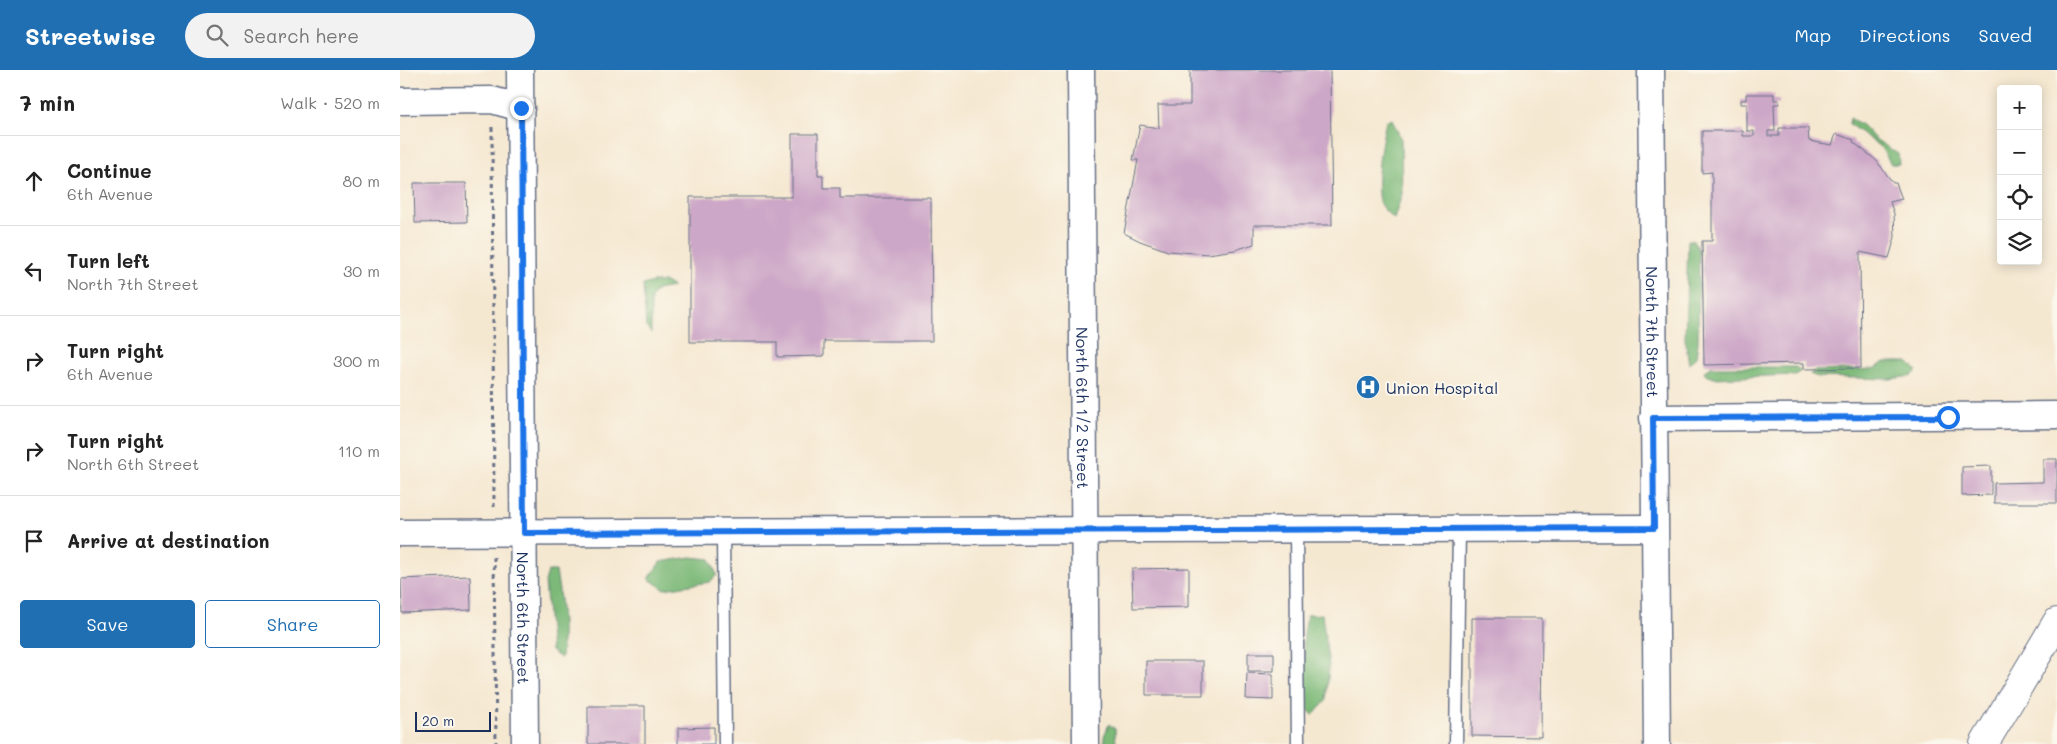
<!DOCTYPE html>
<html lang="en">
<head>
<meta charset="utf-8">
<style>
	body { margin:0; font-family:Mali,sans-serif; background:#f2f2f2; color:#222 }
	.controls { position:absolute; right:15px; top:15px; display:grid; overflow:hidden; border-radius:5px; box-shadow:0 2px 12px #0003 }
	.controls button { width:45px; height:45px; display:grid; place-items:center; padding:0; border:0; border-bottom:1px solid #e0e0e0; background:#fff; color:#222; font:25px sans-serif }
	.scale { position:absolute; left:15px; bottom:12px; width:76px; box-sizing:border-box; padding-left:5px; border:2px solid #1b2f5e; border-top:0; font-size:14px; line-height:18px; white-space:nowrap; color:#1b2f5e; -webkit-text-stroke:4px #fbf7ec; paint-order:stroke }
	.stop { position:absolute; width:15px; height:15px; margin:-11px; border:4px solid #1a73e8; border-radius:50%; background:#fff }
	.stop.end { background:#1a73e8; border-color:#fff; box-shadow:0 1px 5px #0008 }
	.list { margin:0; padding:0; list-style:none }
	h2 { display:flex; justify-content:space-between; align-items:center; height:65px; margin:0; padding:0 20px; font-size:21px }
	h2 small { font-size:16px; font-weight:400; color:#767676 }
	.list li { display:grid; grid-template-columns:32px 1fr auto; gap:15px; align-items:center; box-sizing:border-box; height:90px; padding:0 20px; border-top:1px solid #e0e0e0 }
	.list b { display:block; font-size:19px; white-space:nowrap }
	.list p { margin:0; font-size:16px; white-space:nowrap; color:#767676 }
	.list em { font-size:16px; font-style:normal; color:#767676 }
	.actions { display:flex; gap:10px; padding:15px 20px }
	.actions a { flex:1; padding:11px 0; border:1px solid #1f6fb2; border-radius:5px; text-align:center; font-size:18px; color:#1f6fb2 }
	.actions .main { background:#1f6fb2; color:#fff }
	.icon { flex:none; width:28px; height:28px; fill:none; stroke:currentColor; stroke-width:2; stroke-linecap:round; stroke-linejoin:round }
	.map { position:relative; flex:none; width:1657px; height:674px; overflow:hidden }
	header { display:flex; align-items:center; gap:30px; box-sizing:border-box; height:70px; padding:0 25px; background:#1f6fb2; color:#fff }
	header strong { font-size:24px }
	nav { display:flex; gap:28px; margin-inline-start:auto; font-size:18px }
	.search { width:350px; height:45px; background:#f2f2f2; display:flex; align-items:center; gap:12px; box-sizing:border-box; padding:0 18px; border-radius:28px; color:#767676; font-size:19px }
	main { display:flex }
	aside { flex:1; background:#fff }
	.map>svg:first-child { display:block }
	.forest { fill:#7db978; stroke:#4c746b }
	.building { fill:#cda7c7 }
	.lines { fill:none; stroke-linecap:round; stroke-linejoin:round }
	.service-casing { stroke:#677086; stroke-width:15 }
	.minor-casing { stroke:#677086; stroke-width:29 }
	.tertiary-casing { stroke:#677086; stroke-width:30 }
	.path { stroke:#677086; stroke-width:3; stroke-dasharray:4 4; stroke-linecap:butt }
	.service { stroke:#fff; stroke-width:12 }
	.minor { stroke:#fff; stroke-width:26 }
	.tertiary { stroke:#fff; stroke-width:28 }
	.route { stroke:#1a73e8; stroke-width:6 }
	.labels { text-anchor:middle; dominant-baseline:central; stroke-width:4; stroke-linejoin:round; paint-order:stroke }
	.street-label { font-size:16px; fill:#1b2f5e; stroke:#fbf7ec }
	.poi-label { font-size:16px; fill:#1b2f5e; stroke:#fbf7ec; text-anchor:start }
</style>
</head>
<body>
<header>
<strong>Streetwise</strong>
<div class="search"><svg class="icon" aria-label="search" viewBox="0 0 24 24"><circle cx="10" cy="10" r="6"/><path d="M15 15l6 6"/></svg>Search here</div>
<nav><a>Map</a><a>Directions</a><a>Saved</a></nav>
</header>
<main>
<aside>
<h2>7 min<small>Walk · 520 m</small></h2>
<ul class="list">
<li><svg class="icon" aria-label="ahead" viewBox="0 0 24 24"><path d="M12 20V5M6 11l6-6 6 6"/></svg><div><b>Continue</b><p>6th Avenue</p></div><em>80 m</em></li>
<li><svg class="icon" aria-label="left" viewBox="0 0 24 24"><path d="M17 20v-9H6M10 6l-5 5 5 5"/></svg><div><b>Turn left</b><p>North 7th Street</p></div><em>30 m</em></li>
<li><svg class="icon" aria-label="right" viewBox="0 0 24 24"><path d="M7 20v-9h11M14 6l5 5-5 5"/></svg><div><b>Turn right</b><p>6th Avenue</p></div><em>300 m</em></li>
<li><svg class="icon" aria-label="right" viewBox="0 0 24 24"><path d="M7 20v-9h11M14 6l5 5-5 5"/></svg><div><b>Turn right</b><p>North 6th Street</p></div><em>110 m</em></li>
<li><svg class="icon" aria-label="arrive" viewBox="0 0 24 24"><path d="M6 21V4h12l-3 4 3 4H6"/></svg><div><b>Arrive at destination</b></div></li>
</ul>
<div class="actions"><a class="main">Save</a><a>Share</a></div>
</aside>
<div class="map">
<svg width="1657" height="674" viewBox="0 0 1657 674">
	<rect width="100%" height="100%" fill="#fbf7ec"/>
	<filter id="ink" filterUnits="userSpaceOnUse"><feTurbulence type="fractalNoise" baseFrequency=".02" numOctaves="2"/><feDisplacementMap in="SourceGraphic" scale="10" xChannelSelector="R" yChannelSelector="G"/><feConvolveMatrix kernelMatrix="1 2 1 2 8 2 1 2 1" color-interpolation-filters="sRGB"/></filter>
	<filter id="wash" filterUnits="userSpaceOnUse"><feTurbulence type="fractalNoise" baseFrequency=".0096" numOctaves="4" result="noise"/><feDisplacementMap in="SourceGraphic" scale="20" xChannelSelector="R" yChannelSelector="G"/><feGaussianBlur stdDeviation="1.12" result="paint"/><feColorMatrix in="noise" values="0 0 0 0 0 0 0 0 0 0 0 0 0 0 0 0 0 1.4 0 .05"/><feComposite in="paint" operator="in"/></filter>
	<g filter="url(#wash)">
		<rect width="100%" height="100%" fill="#f5e8d1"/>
		<!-- forest -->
		<path class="forest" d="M1450 48 1462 55 1475 69 1498 84 1499 94H1491L1481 77 1449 54Z
			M992 49 1001 69 1002 124 994 149C989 145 981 138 979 131 975 113 981 70 986 52Z
			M1288 170 1294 171 1299 181 1298 272 1296 287 1289 294 1285 269Z
			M253 212H265L273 217 257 220 251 228V263L246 256 243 215Z
			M1484 292H1508L1517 301 1512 306 1490 309 1418 307 1410 304 1415 301 1475 299Z
			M1312 297H1396L1401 301 1395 305 1314 308 1306 305 1304 301Z
			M291 487 310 489 317 505 310 512 264 519 249 509 260 492Z
			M148 501H156C161 531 164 558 161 588L151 581 145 512Z
			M922 544 929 597 926 631 913 645 904 636V565L907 545Z
			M709 654 715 659 716 674H704V666Z"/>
		<g id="blocks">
			<!-- building -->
			<path class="building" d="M790 0H930L932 155H854V174L835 180 808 184 768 181 740 171 724 163 738 90H733L740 55 759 58 758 35H790Z
				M1346 24H1374V30H1379V34H1374L1375 61H1368V66H1379V58H1408L1409 71 1432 75 1436 64 1454 70 1453 72 1476 90 1493 113H1496L1502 129 1490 132 1494 144 1495 167 1489 188 1460 182 1461 298 1404 299V293L1304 295 1302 171H1312V102L1302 103V61H1343V66H1354V61H1347V34H1341V30H1346Z
				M392 64H418V105H423V118H440V128H531L532 271H424V286L377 287V272H290V127H392Z
				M14 113H66L67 152 15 153Z
				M1643 389H1657V433H1594V413L1643 412Z
				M1591 396V425L1562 426V397Z
				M789 498V537L733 538 732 499Z
				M70 506 71 540 2 543 1 509Z
				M1072 548H1142L1141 667 1072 666Z
				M848 583H874V601H848Z
				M746 591H803V625H746Z
				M847 603 873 604V630L846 629Z
				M188 636H245V674H188Z
				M314 657V674H278V658Z"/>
		</g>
	</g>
	<g filter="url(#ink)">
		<use href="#blocks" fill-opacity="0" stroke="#677086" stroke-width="1"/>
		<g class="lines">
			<!-- service casing -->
			<g class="service-casing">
				<path id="service" d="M896 459 898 674
					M323 462 325 674
					M1056 674 1059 459"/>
			</g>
			<!-- minor casing -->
			<g class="minor-casing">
				<g id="minor">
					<path id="s1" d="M120 0 125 674"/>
					<path id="s2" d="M681 0 686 674"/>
					<path id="s3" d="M1251 0 1257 674"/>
					<path d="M0 31 92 30 121 38"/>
					<path d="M1253 348 1657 345"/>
					<path d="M0 463 1254 458"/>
				</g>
			</g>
			<!-- tertiary casing -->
			<g class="tertiary-casing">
				<path id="tertiary" d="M1584 674 1657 552"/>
			</g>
			<!-- path -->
			<path class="path" d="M92 57 94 438
				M94 487 96 674"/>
			<!-- service -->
			<use href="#service" class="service"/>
			<!-- minor -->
			<use href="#minor" class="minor"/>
			<!-- tertiary -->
			<use href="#tertiary" class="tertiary"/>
		</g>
	</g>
	<g class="lines" filter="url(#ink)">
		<!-- route -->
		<path class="route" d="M121 38 124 463 1254 458 1253 348 1548 347"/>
	</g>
	<!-- icons -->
	<defs>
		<g id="hospital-disc" transform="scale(1.25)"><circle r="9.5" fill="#1f6fb2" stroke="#fbf7ec"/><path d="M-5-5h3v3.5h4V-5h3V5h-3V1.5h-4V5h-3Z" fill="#fff"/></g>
	</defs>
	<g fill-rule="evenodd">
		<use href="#hospital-disc" x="968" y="317"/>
	</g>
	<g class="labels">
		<!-- street labels -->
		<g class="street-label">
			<text stroke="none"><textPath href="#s3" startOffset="262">North 7th Street</textPath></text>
			<text stroke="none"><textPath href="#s2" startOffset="338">North 6th 1/2 Street</textPath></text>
			<text stroke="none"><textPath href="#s1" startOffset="548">North 6th Street</textPath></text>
		</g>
		<!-- poi labels -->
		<g class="poi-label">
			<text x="986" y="317">Union Hospital</text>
		</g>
	</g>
</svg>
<div class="controls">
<button>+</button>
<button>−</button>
<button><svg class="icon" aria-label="locate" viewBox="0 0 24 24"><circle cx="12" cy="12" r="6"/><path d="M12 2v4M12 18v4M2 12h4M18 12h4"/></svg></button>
<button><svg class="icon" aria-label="layers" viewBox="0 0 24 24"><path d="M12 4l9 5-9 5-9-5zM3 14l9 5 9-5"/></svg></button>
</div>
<div class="scale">20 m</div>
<div class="stop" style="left:1548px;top:347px"></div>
<div class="stop end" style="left:121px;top:38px"></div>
</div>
</main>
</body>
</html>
